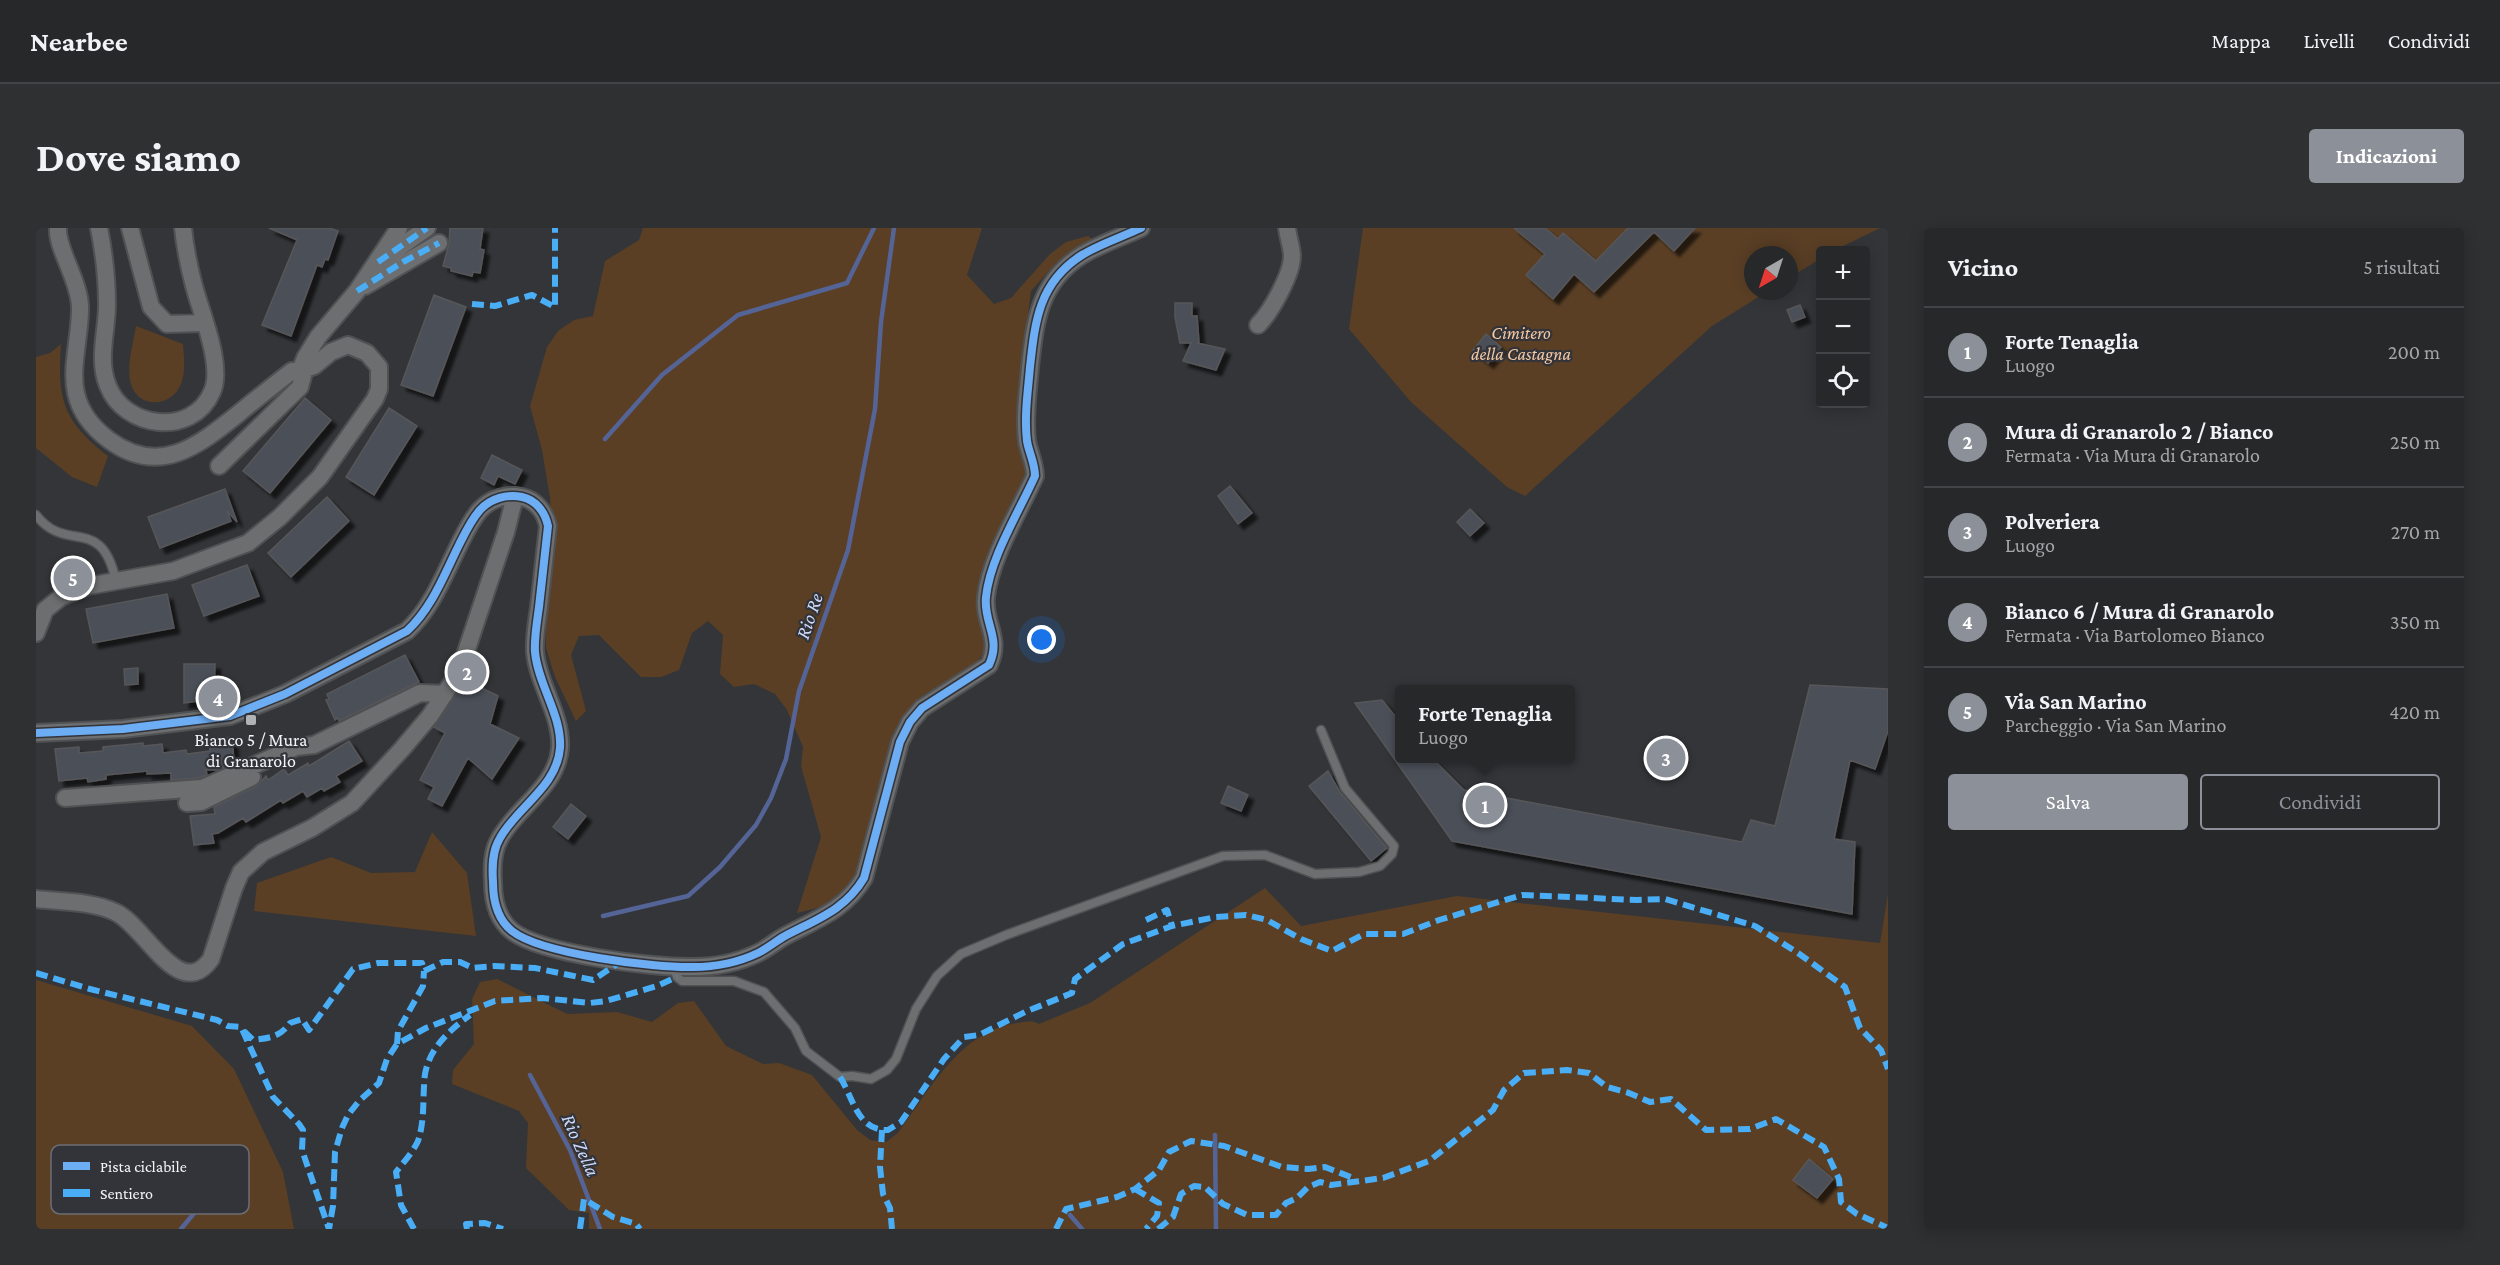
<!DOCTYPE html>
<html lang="it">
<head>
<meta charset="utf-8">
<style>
	body { margin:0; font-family:"Crimson Pro",serif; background:#2f3032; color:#f1f3f6 }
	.controls { position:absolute; right:18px; top:18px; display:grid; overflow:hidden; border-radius:6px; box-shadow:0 3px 15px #0003 }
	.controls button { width:54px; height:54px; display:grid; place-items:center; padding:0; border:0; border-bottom:2px solid #434447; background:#27282a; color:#f1f3f6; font:30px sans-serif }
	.compass { position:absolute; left:1708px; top:18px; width:54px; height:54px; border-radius:50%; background:#27282a; box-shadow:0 3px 15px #0003; rotate:219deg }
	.you { position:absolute; left:1006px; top:412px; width:21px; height:21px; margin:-15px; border:4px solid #fff; border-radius:50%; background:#1a73e8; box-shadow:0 0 0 9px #1a73e833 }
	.badge { display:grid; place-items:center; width:39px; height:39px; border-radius:50%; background:#8c9099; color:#fff; font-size:20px; font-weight:700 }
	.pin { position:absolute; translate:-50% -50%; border:3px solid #fff; box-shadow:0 2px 6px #0006 }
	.popup { position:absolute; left:1359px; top:457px; width:180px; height:78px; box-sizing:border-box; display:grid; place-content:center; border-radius:6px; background:#27282a; filter:drop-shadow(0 2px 4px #0005); font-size:20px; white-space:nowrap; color:#a4a6a8 }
	.popup b { font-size:22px; color:#f1f3f6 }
	.popup::after { content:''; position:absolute; left:50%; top:100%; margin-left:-12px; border:12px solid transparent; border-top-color:#27282a }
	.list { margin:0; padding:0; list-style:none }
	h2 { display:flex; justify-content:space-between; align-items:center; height:78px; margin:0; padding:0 24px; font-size:26px }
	h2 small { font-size:20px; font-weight:400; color:#a4a6a8 }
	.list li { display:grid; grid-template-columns:39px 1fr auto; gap:18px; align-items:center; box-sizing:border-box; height:90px; padding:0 24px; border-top:2px solid #434447 }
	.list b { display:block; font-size:22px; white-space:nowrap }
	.list p { margin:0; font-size:20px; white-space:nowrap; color:#a4a6a8 }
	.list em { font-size:20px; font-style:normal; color:#a4a6a8 }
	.actions { display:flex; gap:12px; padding:18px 24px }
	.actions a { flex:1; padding:14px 0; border:2px solid #8c9099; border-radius:6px; text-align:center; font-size:21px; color:#8c9099 }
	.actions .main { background:#8c9099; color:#fff }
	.icon { flex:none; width:33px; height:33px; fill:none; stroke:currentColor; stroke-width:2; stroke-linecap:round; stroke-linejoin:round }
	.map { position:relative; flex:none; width:1852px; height:1001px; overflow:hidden; border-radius:6px }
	header { display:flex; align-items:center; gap:36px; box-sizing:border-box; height:84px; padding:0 30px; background:#27282a; border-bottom:2px solid #434447 }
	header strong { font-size:28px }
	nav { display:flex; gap:33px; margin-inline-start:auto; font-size:21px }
	.intro { display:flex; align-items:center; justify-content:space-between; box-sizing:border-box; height:144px; padding:0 36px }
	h1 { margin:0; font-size:42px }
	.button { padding:15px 27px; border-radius:6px; background:#8c9099; color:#fff; font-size:21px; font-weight:700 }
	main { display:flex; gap:36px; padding:0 36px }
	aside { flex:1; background:#27282a; border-radius:6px; box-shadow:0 3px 15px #0003 }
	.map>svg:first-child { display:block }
	.green { fill:#5a3f25 }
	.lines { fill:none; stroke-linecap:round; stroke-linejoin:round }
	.stream { stroke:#556497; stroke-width:4.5 }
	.building { fill:#4c4f59; stroke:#57575a; stroke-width:1.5; filter:url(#shadow) }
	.service-casing { stroke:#505153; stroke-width:11 }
	.minor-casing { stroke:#505153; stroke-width:20 }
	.service { stroke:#6d6e70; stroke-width:8 }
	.minor { stroke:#6d6e70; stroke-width:16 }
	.quiet { stroke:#49aef6; stroke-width:6; stroke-dasharray:12 6; stroke-linecap:butt }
	.cycleway-casing { stroke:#32343a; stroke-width:11 }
	.cycleway { stroke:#6dadf4; stroke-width:8 }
	.poi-dot { fill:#b1b2b5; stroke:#32343a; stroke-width:2 }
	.labels { text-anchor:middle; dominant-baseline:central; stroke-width:4.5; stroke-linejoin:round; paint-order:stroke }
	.park-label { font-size:18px; font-style:italic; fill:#f5c9a3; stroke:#32343a }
	.poi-label { font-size:18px; fill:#f4f5f9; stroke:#32343a }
	.water-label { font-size:20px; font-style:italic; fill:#cdd9fa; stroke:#32343a }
	.key { fill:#32343a; stroke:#6c6e73; stroke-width:1.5 }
	.key-label { font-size:16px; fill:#f4f5f9 }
</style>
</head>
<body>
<header>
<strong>Nearbee</strong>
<nav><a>Mappa</a><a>Livelli</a><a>Condividi</a></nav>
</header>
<div class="intro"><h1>Dove siamo</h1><a class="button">Indicazioni</a></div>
<main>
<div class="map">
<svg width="1852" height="1001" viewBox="0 0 1852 1001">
	<defs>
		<filter id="shadow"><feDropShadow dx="5.5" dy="5.5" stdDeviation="1.5" flood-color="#0009"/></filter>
	</defs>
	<rect width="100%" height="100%" fill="#343538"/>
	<!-- green -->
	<path class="green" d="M607 0H946L931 47 958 76 975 70 1014 26 1030 14 1052 8 1061 15 1021 34 995 63 984 151 981 208 991 246 943 375 949 423 938 438 884 469 861 499 819 652C798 675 791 678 761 685L785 609 765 538 767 519 751 482 739 466 718 456 698 459 684 446 687 407 672 393 656 405 643 442 625 449H605L563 407 543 408 535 427 550 483 540 493 519 449 510 420 509 387 517 327 514 270 506 222 494 178 511 119 522 103 538 92 557 88 569 33 603 12Z
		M1327 0H1844L1799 22H1784V31L1753 50V27H1717V63H1732L1676 98 1489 268 1471 259 1375 174 1313 101Z
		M100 98 147 116C148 129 150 146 144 158 135 178 105 181 96 159 89 141 97 117 100 98Z
		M25 116C21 172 27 193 72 228L61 259 36 249 0 220V129L14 125Z
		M396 604 431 645 440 708 218 683 221 655 295 629 335 645 379 644Z
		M1229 660 1265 698 1421 668 1844 715 1852 666V1001H553V985L533 982 490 940 492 895 483 883 416 856 417 842 438 816 436 771 444 754 461 751 531 786 581 784 616 794 642 775 658 773 690 818 727 836 743 835 776 847 821 902 834 912 850 914 862 905C893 863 924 803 981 795 989 794 996 792 1003 796L1054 775Z
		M0 752 156 798 198 841 247 944 258 1001H0Z"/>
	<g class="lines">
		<!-- stream -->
		<path class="stream" d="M569 211 626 147 702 87 811 55 838 0
			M567 688 652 668 684 639 720 597 735 570 750 531 763 463 812 322 839 181 845 94 858 0
			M494 847 534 922 564 1001
			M1179 907 1180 1001
			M1034 987 1046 1001
			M145 1001 169 972"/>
	</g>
	<!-- building -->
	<path class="building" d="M233 0H293L302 3 292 32 289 31 286 39 281 37 255 108 226 97 261 12Z
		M414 0H447L444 21 448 22 444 45 437 44 436 48 415 43V40L407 38 413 16Z
		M1478 0H1509L1522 11 1527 5 1560 33 1592 0H1659L1638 23 1618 4 1558 64 1538 46 1517 71 1490 47 1509 26Z
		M398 67 430 79 397 168 365 157Z
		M1139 75H1156V88H1161L1163 115H1161L1189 121 1180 142 1147 133 1155 115H1144L1139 89Z
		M1764 77 1769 89 1756 94 1751 82Z
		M1450 106 1465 119 1452 135 1437 122Z
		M269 170 295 192 234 265 207 243Z
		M353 180 381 198 338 267 310 249Z
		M456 227 486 242 479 256 462 248 458 257 445 250Z
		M1194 258 1216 285 1202 296 1182 268Z
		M189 261 201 294 191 283 195 293 124 320 112 289Z
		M291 269 313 293 255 349 232 325Z
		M1434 281 1448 295 1434 308 1421 294Z
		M211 337 223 368 168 388 156 357Z
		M131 366 138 400 57 415 50 381Z
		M369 427 383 454 303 493 302 490 299 492 290 472 293 471 291 466Z
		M148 436H179L178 471H163V473L148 475Z
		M102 440V456L89 457 88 441Z
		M429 452 462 468 454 496 483 510 456 551 432 530 406 578 392 571 398 559 384 552 409 505 398 499Z
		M1774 457 1852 461V503L1839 541 1814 532 1798 611 1819 614 1816 686 1416 613 1319 475 1346 472 1364 494V531H1397L1428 562 1706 614 1715 592 1739 598Z
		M196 509 198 534 182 542H170L171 547 163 550 135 552V545L111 546V543L70 547V551L52 554 51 550 23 553 19 521 43 519V525L67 523V519L107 515V518L126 516 127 525 150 522 151 526 174 523 173 512Z
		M313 513 326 533 300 548 304 554 288 563 286 560 271 569 267 563 247 575 245 572 210 594 207 590 182 605 176 606 178 615 158 617 154 588 179 586 178 579 221 558 230 548 232 552 248 541 252 547 272 535 273 538Z
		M1292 543 1304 564 1351 620 1335 633 1273 558Z
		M1192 558 1212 567 1205 583 1185 575Z
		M535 576 550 588 532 611 517 599Z
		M1773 931 1797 951 1781 970 1757 952Z"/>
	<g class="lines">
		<!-- service casing -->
		<g class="service-casing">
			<path id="service" d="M0 287C31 327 65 285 80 353
				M637 738 641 749 646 753H698L728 764 759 800 770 823 804 849 816 848 835 851 851 842 860 831 880 781 901 748 925 726 970 707 1187 628 1229 627 1279 646 1323 644 1344 638 1356 626 1358 618 1309 560 1285 502"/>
		</g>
		<!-- minor casing -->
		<g class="minor-casing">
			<path id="minor" d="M63 0C68 25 71 51 71 77 71 103 61 132 72 158 88 200 156 210 176 164 188 138 165 85 158 58 153 39 149 19 147 0
				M94 0 115 79 131 96 168 95
				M347 31 391 0
				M329 58 403 15
				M1222 97C1235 84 1256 46 1256 28 1256 20 1252 9 1251 0
				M183 238 264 159 267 148 264 143 269 130 282 109 321 63 363 0
				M0 405 9 382 25 369 52 358 137 343 212 315 244 289 284 249 339 171 343 161V139L331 125 312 117 295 124 278 138 264 143H256C238 157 220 171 202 186 162 218 123 249 73 212 57 200 44 184 40 165 34 139 45 105 44 78 43 52 20 19 22 0
				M0 505 87 501 194 488 249 466 371 403C396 380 408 347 423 317 429 305 435 292 444 282 455 270 471 266 486 269 500 272 509 284 512 298 509 325 506 352 503 379 501 394 498 410 499 424 502 457 526 487 524 520 521 559 481 579 464 610 456 623 456 639 457 654 457 672 461 691 476 703 505 726 618 740 657 739 680 739 701 735 722 725 732 720 740 713 749 708 781 691 809 682 828 650L864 514 874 494 886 480 953 437C966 410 947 395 950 369 954 330 983 284 999 248 999 235 993 225 991 213 988 188 992 163 994 139 999 93 1003 54 1046 27 1064 16 1086 9 1105 0
				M29 570 166 560 260 519 278 517 384 465 409 466
				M151 575 165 574 216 549
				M0 671C25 674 55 673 79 684 108 696 143 776 175 731L198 660 205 644 227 624 276 600 316 575 366 521 394 488 415 456 426 436 470 304 479 268"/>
		</g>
		<!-- service -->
		<use href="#service" class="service"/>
		<!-- minor -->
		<use href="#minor" class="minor"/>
		<!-- quiet -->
		<path class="quiet" d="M342 34 391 0
			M321 63 367 34 403 15
			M436 76 459 78 496 67 519 79V0
			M1110 692 1131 682 1136 698
			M0 745 54 761 181 792 192 798 205 799 237 869 263 896 267 902 266 922 293 1001 297 978 299 924 306 900 312 887 323 873 343 855 351 831 361 816 390 800 459 773 506 770 554 775 570 773 621 758 641 749
			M208 803 217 812C234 810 244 809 254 795L266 791 273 802 317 741 342 735H386L388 743 407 734H424L437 740 458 738 499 740 557 752 584 734
			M361 816 362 803 387 758 388 743
			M804 849C817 869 821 903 852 902L865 894 908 831 928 809 943 807 989 784 1036 765 1039 751 1087 716 1136 698 1180 689 1210 687 1231 692 1265 711 1296 723 1328 706H1367L1403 692 1486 667 1601 672 1629 671 1719 698 1762 725 1809 759 1824 800 1845 822 1852 841
			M846 902 844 939 847 966 854 980 856 1001
			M1099 961 1123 975 1121 988 1110 1001
			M378 1001 365 977 360 944C367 935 377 924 382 913 388 895 387 877 388 858 388 825 410 805 434 787
			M431 1001 430 996 449 995 467 1001
			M544 1001 548 971 577 989 600 996 604 1001
			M1020 1001 1030 981 1081 969 1099 961 1123 942 1133 924 1155 913 1188 918 1246 939 1272 941 1289 939 1320 951
			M1122 1001 1137 989 1145 966 1158 958 1169 959 1187 976 1211 987H1240L1250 975 1261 970 1272 959 1284 954 1295 957 1347 950 1393 933 1457 882 1468 862 1488 845 1531 842 1553 845 1571 859 1593 865 1614 874 1635 871 1670 902 1714 901 1740 891 1788 919 1803 951 1805 974 1821 986 1852 1000"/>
		<!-- cycleway casing -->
		<g class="cycleway-casing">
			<path id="cycleway" d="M0 505 87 501 194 488 249 466 371 403C396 380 408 347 423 317 429 305 435 292 444 282 455 270 471 266 486 269 500 272 509 284 512 298 509 325 506 352 503 379 501 394 498 410 499 424 502 457 526 487 524 520 521 559 481 579 464 610 456 623 456 639 457 654 457 672 461 691 476 703 505 726 618 740 657 739 680 739 701 735 722 725 732 720 740 713 749 708 781 691 809 682 828 650L864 514 874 494 886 480 953 437C966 410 947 395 950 369 954 330 983 284 999 248 999 235 993 225 991 213 988 188 992 163 994 139 999 93 1003 54 1046 27 1064 16 1086 9 1105 0"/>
		</g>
		<!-- cycleway -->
		<use href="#cycleway" class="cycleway"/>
	</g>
	<!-- markers -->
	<rect class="poi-dot" x="209" y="486" width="12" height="12" rx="3"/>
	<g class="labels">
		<!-- park labels -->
		<g class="park-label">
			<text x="1485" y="105">Cimitero<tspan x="1485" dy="21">della Castagna</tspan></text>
		</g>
		<!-- poi labels -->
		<g class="poi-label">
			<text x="215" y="512">Bianco 5 / Mura<tspan x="215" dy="21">di Granarolo</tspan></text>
		</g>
		<!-- water labels -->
		<g class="water-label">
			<text transform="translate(773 388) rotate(-71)">Rio Re</text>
			<text transform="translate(545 917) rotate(66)">Rio Zella</text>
		</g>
	</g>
	<!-- legend -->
	<rect x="15" y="917" width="198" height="69" rx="9" class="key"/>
	<rect x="27" y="934" width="27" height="8" fill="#6dadf4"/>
	<rect x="27" y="961" width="27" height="8" fill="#49aef6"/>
	<g class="key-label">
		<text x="64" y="944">Pista ciclabile</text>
		<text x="64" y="971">Sentiero</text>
	</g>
</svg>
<div class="controls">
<button>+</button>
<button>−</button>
<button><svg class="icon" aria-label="locate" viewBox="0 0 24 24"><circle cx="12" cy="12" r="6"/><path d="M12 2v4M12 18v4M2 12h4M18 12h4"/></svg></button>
</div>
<svg class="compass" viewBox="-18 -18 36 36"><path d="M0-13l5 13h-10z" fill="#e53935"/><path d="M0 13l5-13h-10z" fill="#a4a6a8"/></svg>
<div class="you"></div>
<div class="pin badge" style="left:1449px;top:577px">1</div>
<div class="popup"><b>Forte Tenaglia</b>Luogo</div>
<div class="pin badge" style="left:431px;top:444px">2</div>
<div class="pin badge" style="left:1630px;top:530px">3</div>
<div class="pin badge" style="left:182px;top:470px">4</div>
<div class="pin badge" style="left:37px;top:350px">5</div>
</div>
<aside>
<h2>Vicino<small>5 risultati</small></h2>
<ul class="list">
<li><span class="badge">1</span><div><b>Forte Tenaglia</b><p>Luogo</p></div><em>200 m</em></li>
<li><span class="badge">2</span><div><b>Mura di Granarolo 2 / Bianco</b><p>Fermata · Via Mura di Granarolo</p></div><em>250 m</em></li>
<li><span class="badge">3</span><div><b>Polveriera</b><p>Luogo</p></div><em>270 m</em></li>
<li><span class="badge">4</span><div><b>Bianco 6 / Mura di Granarolo</b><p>Fermata · Via Bartolomeo Bianco</p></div><em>350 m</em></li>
<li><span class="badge">5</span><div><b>Via San Marino</b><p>Parcheggio · Via San Marino</p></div><em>420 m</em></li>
</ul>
<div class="actions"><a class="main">Salva</a><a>Condividi</a></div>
</aside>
</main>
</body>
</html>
